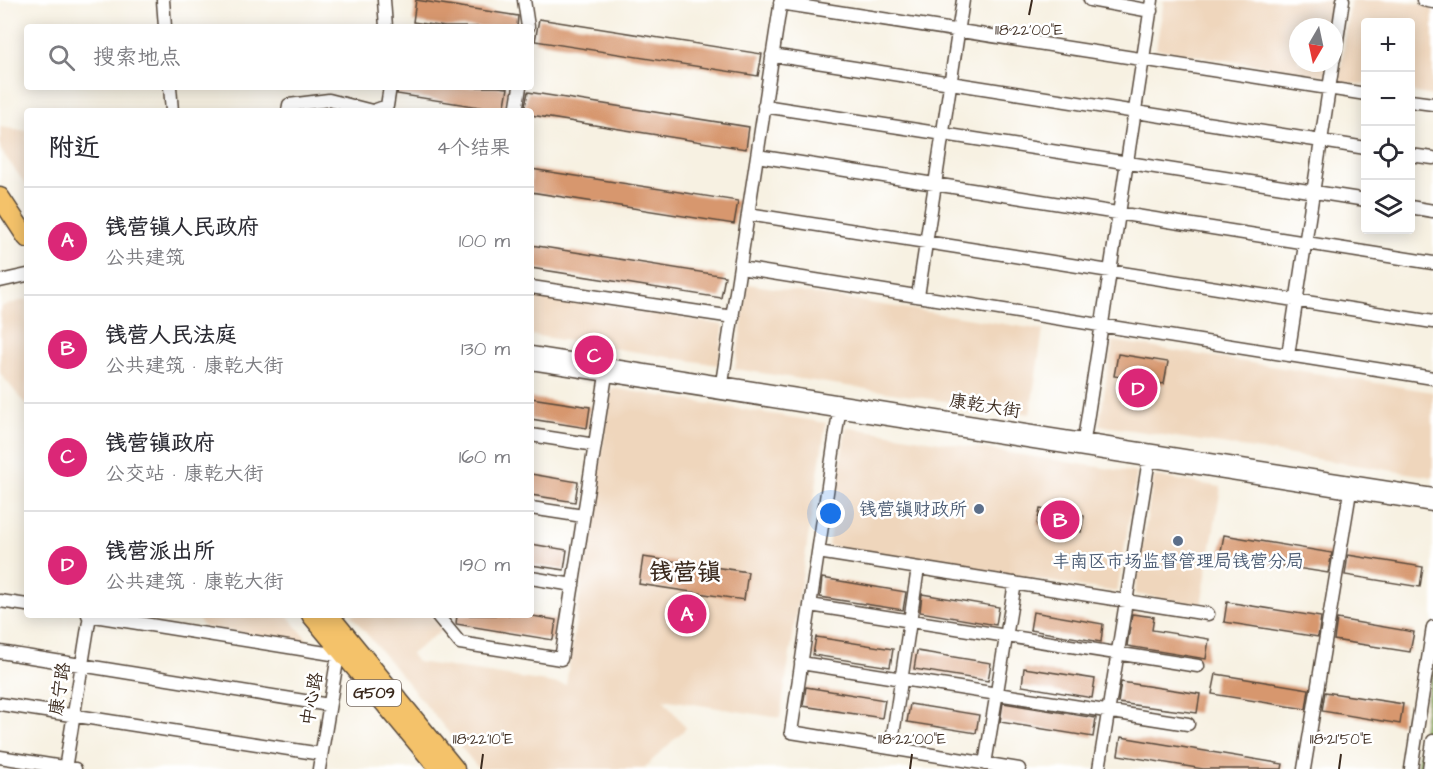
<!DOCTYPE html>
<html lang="zh">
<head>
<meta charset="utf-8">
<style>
	body { margin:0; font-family:"Architects Daughter","LXGW WenKai TC",sans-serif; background:#f2f2f3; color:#2b2b33 }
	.controls { position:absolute; right:18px; top:18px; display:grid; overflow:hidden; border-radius:6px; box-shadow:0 3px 15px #0003 }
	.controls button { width:54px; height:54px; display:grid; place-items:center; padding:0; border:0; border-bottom:2px solid #e1e1e2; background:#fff; color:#2b2b33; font:30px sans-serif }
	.compass { position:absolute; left:1289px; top:18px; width:54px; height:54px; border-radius:50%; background:#fff; box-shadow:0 3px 15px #0003; rotate:189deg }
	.you { position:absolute; left:831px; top:514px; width:21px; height:21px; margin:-15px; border:4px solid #fff; border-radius:50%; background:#1a73e8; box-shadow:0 0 0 9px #1a73e833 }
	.badge { display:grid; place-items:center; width:39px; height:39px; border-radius:50%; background:#db2777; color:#fff; font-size:20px; font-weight:700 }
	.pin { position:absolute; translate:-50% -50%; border:3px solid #fff; box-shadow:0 2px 6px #0006 }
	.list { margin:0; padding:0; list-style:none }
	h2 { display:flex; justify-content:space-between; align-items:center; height:78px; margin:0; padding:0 24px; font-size:26px }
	h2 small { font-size:20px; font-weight:400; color:#7c7c81 }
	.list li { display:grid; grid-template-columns:39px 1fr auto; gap:18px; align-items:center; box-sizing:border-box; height:108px; padding:0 24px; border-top:2px solid #e1e1e2 }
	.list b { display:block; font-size:22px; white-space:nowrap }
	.list p { margin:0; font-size:20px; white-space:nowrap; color:#7c7c81 }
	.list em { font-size:20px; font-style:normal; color:#7c7c81 }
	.icon { flex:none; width:33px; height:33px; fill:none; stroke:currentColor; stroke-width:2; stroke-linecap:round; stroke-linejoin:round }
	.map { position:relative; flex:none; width:1433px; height:769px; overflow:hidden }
	.search { position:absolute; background:#fff; box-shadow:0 3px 15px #0003; left:24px; top:24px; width:510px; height:66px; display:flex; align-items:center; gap:15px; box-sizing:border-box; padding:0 21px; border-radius:6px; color:#7c7c81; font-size:22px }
	.panel { position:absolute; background:#fff; box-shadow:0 3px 15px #0003; left:24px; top:108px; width:510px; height:510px; border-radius:6px }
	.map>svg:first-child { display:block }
	.built { fill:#efd6bc }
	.green { fill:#9fc975; stroke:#6d7a4a; stroke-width:1.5 }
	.building { fill:#d7976e }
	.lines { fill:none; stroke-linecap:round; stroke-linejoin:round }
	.minor-casing { stroke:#57483b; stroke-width:15 }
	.highway-casing { stroke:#57483b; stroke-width:21 }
	.minor { stroke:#fff; stroke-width:12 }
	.highway { stroke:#f4c26a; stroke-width:18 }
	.ticks { fill:none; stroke:#3b2a1e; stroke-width:2 }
	.service-dot { fill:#5c6f8a; stroke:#fff; stroke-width:2 }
	.labels { text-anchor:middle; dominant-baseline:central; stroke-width:5; stroke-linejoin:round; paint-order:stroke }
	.shield { fill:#fff; stroke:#766a62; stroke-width:1.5 }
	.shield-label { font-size:16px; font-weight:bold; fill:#3b2a1e }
	.street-label { font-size:18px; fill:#3b2a1e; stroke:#fff }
	.service-label { font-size:18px; fill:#4e5e75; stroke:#fff; text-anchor:end }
	.district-label { font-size:24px; font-weight:bold; fill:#3b2a1e; stroke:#fff }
	.ticks-label { font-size:15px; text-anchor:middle; fill:#3b2a1e; stroke:#fff; stroke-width:5; stroke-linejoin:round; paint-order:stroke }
</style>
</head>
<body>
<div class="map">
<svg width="1433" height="769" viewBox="0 0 1433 769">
	<rect width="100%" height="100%" fill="#fff"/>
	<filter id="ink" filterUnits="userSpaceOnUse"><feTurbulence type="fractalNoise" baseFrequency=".0167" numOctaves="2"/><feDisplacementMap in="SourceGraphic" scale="12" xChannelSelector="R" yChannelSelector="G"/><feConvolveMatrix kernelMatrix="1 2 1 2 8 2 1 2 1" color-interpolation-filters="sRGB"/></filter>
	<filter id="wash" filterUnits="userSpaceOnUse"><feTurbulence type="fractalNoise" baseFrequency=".008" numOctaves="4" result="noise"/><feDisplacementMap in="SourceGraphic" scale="24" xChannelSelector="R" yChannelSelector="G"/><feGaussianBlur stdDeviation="1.35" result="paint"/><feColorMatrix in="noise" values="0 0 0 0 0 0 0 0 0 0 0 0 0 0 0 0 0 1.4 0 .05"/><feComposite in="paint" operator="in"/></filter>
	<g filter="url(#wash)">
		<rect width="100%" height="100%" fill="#f7f1e2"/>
		<!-- built -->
		<path class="built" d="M1164 0H1338L1334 27H1298V63H1328L1326 76 1156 49Z
			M1351 0H1394L1433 6V96L1411 92 1410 22H1366L1365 85 1339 81Z
			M0 127 27 131V186L0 149Z
			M748 284 1043 330 1030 414 735 369Z
			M531 293 724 325 718 365 531 335Z
			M27 299V406L0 373V307Z
			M1113 341 1433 392V477L1099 425Z
			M612 388 826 423 780 718 663 699 686 728 643 769H479L351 615H431L443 629 411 654 417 662 566 685Z
			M846 427 1137 473 1117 592 828 546Z
			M1154 476 1221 487 1201 605 1135 594Z
			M195 615H287L311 644 204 627Z"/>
		<!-- green -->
		<path class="green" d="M1433 664V702L1423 769H1417Z"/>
		<g id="blocks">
			<!-- building -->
			<path class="building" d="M416 0 518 16 517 27H445L413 22Z
				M539 19 762 54 758 76 535 41Z
				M398 87H498L508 88 504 111 397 94Z
				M528 92 749 127 746 149 531 115V111H524Z
				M531 169 738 201 734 224 531 192Z
				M531 245 725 276 721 298 531 268Z
				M1118 354 1168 362 1164 384 1114 376Z
				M531 398 590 407 587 428 531 419Z
				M531 474 578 482 575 502 531 495Z
				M1040 509 1084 516 1081 532 1037 525Z
				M1224 535 1332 553 1328 573 1220 556Z
				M531 544 567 550 564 570 531 565Z
				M1348 555 1423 567 1420 587 1345 575Z
				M643 557 748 572 744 600 639 584Z
				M822 578 906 592 903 610 820 597Z
				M922 594 999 607 996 625 920 612Z
				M1227 602 1321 617 1318 637 1224 622Z
				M1033 612 1103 624 1101 642 1030 630Z
				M1132 614 1154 617 1152 630 1209 639 1206 659 1127 646Z
				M457 615H527L556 620 553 640 456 624Z
				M1337 619 1414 632 1410 652 1334 640Z
				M816 637 893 649 890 667 813 655Z
				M917 651 991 663 988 681 914 669Z
				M1024 668 1095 679 1092 698 1022 686Z
				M1216 674 1309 689 1306 709 1212 694Z
				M1121 682 1200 694 1197 713 1118 703Z
				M806 687 885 700 882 718 803 706Z
				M1325 692 1403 704 1400 724 1322 711Z
				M1003 703 1096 718 1093 737 1000 722Z
				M910 704 979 715 976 733 907 722Z
				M1121 737 1283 764 1282 769H1203L1118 755Z"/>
		</g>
	</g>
	<g filter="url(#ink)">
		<use href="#blocks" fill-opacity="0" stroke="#57483b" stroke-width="1.5"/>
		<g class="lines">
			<!-- minor casing -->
			<g class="minor-casing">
				<path id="minor" d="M163 0 165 27
					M384 0 386 27
					M524 0 528 27
					M1090 0 1151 11
					M1423 0 1433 2
					M780 3 1366 94
					M772 55 1366 148
					M1334 59 1343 0
					M170 87 172 111
					M1410 101 1433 104
					M764 106 1366 200
					M288 111 289 105 329 100 372 111
					M373 111 387 106 390 87
					M516 111 520 87
					M1410 155 1433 158
					M757 156 1433 263
					M1410 207 1433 211
					M748 214 1433 322
					M740 268 1433 378
					M0 281 27 275
					M531 287 733 317
					M918 296 963 0
					M531 353 1433 495
					M1288 355 1333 63
					M531 363 1433 505
					M722 383 781 0
					M840 406 791 732 1019 769
					M531 435 595 445
					M1084 440 1152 0
					M531 508 583 516
					M818 552 1208 614
					M531 578 573 585
					M0 601 27 605
					M810 605 1198 666
					M88 615 338 655
					M437 615 460 643 561 659 606 375
					M0 652 329 705
					M801 663 1188 724
					M0 704 321 754
					M891 748 918 568
					M0 757 75 769
					M985 764 1015 583
					M65 769 90 615
					M319 769 339 649
					M1099 769 1150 453
					M1304 769 1350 492
					M1411 769 1433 627
					M1429 769 1433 741"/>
			</g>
			<!-- highway casing -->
			<g class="highway-casing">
				<path id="highway" d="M0 197 27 238
					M311 615 439 769
					M329 615 455 769"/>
			</g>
			<!-- minor -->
			<use href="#minor" class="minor"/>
			<!-- highway -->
			<use href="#highway" class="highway"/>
		</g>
	</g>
	<!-- ticks -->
	<path class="ticks" d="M1029 15 1032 0M481 769 483 754M910 769 912 754M1339 769 1341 754"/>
	<!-- markers -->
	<g class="service-dot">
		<circle cx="979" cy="509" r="6"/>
		<circle cx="1178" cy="541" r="6"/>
	</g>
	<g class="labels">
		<!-- shield labels -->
		<rect class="shield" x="347" y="680" width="54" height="26" rx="4.5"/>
		<g class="shield-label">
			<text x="374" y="693">G509</text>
		</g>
		<!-- street labels -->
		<g class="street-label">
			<text transform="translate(985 406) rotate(9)">康乾大街</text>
			<text transform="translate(60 689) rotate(-81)">康宁路</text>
			<text transform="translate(312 699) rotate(-80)">中心路</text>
		</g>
		<!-- service labels -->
		<g class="service-label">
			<text x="967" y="509">钱营镇财政所</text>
			<text x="1178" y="561" text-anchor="middle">丰南区市场监督管理局钱营分局</text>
		</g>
		<!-- district labels -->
		<g class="district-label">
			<text x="685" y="573">钱营镇</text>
		</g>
	</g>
	<g class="ticks-label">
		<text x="1029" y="35">118°22'00"E</text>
		<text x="483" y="744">118°22'10"E</text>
		<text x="912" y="744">118°22'00"E</text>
		<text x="1341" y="744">118°21'50"E</text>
	</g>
</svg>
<div class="controls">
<button>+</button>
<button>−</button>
<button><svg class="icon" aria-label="locate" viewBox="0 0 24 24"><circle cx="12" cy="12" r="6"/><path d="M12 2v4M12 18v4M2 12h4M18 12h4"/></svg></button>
<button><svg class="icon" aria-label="layers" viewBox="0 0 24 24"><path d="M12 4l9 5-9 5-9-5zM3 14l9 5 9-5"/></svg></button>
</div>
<svg class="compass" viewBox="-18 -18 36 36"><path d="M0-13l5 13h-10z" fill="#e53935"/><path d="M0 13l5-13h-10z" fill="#7c7c81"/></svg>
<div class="you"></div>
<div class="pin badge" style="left:687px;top:614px">A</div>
<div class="pin badge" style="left:1060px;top:520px">B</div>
<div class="pin badge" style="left:594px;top:355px">C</div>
<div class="pin badge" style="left:1138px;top:388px">D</div>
<div class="search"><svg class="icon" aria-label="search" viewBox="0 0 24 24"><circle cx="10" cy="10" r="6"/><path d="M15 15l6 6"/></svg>搜索地点</div>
<section class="panel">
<h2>附近<small>4个结果</small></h2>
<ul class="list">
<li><span class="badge">A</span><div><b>钱营镇人民政府</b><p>公共建筑</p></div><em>100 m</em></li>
<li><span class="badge">B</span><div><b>钱营人民法庭</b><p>公共建筑 · 康乾大街</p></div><em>130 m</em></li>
<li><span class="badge">C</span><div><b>钱营镇政府</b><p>公交站 · 康乾大街</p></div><em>160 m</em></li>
<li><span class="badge">D</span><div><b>钱营派出所</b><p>公共建筑 · 康乾大街</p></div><em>190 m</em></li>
</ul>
</section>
</div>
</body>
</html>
